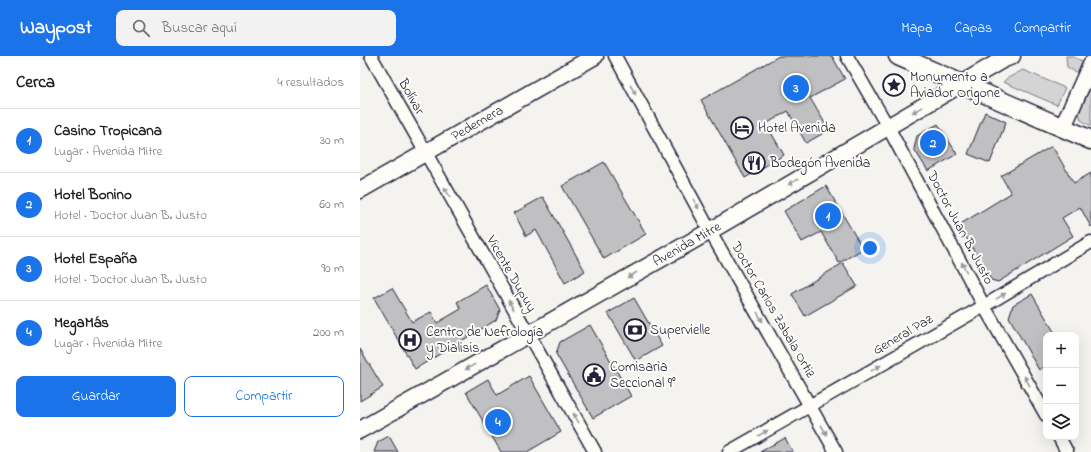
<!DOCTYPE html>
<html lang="es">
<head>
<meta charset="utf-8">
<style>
	body { margin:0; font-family:"Indie Flower",sans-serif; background:#f2f2f2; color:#202124 }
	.controls { position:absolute; right:12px; bottom:12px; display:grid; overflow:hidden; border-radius:8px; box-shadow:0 4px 16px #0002 }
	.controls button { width:36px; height:36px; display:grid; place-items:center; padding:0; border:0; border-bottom:1px solid #e0e0e0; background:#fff; color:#202124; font:20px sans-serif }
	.you { position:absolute; left:510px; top:192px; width:14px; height:14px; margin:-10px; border:3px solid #fff; border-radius:50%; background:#1a73e8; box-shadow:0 0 0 6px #1a73e833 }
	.badge { display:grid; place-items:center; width:26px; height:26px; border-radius:50%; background:#1a73e8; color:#fff; font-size:13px; font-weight:700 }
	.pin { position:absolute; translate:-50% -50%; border:2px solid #fff; box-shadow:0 1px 4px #0006 }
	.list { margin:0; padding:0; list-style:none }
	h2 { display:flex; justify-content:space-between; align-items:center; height:52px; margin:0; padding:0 16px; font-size:17px }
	h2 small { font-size:13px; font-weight:400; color:#757577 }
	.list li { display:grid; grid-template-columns:26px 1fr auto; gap:12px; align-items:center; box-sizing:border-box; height:64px; padding:0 16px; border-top:1px solid #e0e0e0 }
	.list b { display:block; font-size:15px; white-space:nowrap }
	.list p { margin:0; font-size:13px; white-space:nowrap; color:#757577 }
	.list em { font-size:13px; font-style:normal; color:#757577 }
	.actions { display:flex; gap:8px; padding:12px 16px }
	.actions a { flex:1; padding:9px 0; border:1px solid #1a73e8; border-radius:8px; text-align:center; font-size:14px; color:#1a73e8 }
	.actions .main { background:#1a73e8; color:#fff }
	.icon { flex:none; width:22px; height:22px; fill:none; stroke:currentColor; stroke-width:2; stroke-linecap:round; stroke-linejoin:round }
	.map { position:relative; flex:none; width:731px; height:396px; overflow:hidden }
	header { display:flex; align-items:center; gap:24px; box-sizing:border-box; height:56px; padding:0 20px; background:#1a73e8; color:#fff }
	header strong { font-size:19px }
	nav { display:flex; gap:22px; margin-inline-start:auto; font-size:14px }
	.search { width:280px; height:36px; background:#f2f2f2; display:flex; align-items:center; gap:10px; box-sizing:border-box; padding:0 14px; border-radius:8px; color:#757577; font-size:15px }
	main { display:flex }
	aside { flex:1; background:#fff }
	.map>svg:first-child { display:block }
	.green { fill:#d5d4d5; stroke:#7c7b88 }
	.building { fill:#c0bfc2; stroke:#22223b }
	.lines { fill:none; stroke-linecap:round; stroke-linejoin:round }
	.street-casing { stroke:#22223b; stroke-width:15 }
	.secondary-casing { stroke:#22223b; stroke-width:19 }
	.primary-casing { stroke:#22223b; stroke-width:21 }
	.street { stroke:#fdfcf7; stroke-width:12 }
	.secondary { stroke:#fdfcf7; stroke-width:16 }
	.primary { stroke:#fdfcf7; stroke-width:18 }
	.oneway { fill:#9a9aa2 }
	.labels { text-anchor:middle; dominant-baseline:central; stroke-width:4; stroke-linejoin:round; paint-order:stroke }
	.poi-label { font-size:14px; fill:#22223b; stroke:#fdfcf7; text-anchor:start }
	.street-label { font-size:14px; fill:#22223b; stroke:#fdfcf7 }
</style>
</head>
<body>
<header>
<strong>Waypost</strong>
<div class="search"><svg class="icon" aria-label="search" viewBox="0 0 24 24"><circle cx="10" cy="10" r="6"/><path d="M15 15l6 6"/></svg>Buscar aquí</div>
<nav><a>Mapa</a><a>Capas</a><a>Compartir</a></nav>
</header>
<main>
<aside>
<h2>Cerca<small>4 resultados</small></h2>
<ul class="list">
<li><span class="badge">1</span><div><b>Casino Tropicana</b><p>Lugar · Avenida Mitre</p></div><em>30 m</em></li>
<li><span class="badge">2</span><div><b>Hotel Bonino</b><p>Hotel · Doctor Juan B. Justo</p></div><em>60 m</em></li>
<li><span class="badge">3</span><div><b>Hotel España</b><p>Hotel · Doctor Juan B. Justo</p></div><em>90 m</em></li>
<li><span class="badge">4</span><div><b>MegaMás</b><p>Lugar · Avenida Mitre</p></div><em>200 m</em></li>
</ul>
<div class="actions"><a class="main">Guardar</a><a>Compartir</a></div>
</aside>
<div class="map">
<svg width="731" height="396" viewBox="0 0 731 396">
	<rect width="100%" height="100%" fill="#f4f3ef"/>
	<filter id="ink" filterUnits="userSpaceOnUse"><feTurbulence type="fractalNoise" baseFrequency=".025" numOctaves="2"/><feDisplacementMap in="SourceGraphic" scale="8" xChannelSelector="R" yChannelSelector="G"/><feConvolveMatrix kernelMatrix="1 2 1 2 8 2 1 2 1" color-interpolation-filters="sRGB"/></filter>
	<g filter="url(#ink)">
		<!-- green -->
		<path class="green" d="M706 0H712L726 7 721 19 707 11Z
			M663 14 705 32 697 49 643 26 646 23Z
			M731 30V70L721 64 719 57Z"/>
		<!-- building -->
		<path class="building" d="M419 0H472L485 23 450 42 469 74 446 87 428 55 406 68 424 99 385 122 341 44Z
			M625 56 646 66 630 107 608 98Z
			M578 68 597 98 568 115 554 93 557 80Z
			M692 90 714 127 731 117V171L720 151 702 162 713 180 638 226 631 224 599 169 651 137 641 120Z
			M244 106 286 178 244 203 202 130Z
			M466 130 503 193 479 207 461 176 442 186 424 155Z
			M183 141 225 215 205 227 176 174 166 180 154 157Z
			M483 207 497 230 445 260 432 238Z
			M126 229 140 254 136 264 55 313 14 242 32 232 52 266 71 256 77 267 101 253 97 246Z
			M672 238 696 279H686V310L679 314 649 261 653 249Z
			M274 242 302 290 276 305 248 257Z
			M230 269 271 340 233 362 196 298 200 286Z
			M0 293 23 331 0 345Z
			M169 320 201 376 167 396H141L106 336 128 323 137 339Z
			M29 380 38 396H14L18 386Z
			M425 382 433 396H400Z"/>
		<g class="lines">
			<!-- street casing -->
			<g class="street-casing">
				<path id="street" d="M11 0 235 396
					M255 0 350 175 476 396
					M487 0 528 71 624 250 686 359
					M699 381 707 396
					M369 396 624 250 731 186"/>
			</g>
			<!-- secondary casing -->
			<g class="secondary-casing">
				<g id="secondary">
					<path d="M703 71 731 8"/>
					<path id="s1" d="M0 134 235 0"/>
					<path id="s2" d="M0 374 350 175 642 4 652 0"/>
				</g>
			</g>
			<!-- primary casing -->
			<g class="primary-casing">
				<path id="primary" d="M538 0 731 84"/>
			</g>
			<!-- street -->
			<use href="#street" class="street"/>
			<!-- secondary -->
			<use href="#secondary" class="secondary"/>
			<!-- primary -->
			<use href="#primary" class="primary"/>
		</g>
		<!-- one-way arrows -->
		<defs><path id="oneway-solid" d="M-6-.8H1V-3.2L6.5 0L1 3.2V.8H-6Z"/></defs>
		<g class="oneway">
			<use href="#oneway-solid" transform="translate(273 34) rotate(61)"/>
			<use href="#oneway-solid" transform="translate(557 54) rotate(150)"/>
			<use href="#oneway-solid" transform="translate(433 126) rotate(150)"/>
			<use href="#oneway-solid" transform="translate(87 136) rotate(-120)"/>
			<use href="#oneway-solid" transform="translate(336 148) rotate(61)"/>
			<use href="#oneway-solid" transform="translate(604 211) rotate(-118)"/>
			<use href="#oneway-solid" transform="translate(272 219) rotate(150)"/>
			<use href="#oneway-solid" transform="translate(641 240) rotate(-31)"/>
			<use href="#oneway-solid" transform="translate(151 249) rotate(-120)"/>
			<use href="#oneway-solid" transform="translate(400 261) rotate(60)"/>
			<use href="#oneway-solid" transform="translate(110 311) rotate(151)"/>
			<use href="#oneway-solid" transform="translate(516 312) rotate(-30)"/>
			<use href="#oneway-solid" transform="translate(667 325) rotate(-119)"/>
			<use href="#oneway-solid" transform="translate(216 362) rotate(-120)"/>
			<use href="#oneway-solid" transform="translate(464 374) rotate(61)"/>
			<use href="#oneway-solid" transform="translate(403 377) rotate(-30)"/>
		</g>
	</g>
	<!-- icons -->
	<defs>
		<g id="sight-ring" transform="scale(1.15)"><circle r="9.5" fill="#fdfcf7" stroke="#22223b" stroke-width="1.5"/><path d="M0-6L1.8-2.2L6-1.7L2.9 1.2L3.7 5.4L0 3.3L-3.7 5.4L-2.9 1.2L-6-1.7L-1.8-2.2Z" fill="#22223b"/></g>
		<g id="hotel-ring" transform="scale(1.15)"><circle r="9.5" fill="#fdfcf7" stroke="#22223b" stroke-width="1.5"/><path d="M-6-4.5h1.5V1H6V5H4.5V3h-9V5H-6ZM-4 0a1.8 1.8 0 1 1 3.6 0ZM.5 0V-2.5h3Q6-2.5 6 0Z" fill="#22223b"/></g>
		<g id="restaurant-ring" transform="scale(1.15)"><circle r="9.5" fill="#fdfcf7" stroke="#22223b" stroke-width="1.5"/><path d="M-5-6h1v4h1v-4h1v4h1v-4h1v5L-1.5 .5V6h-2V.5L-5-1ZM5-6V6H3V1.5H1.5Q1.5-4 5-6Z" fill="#22223b"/></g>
		<g id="bank-ring" transform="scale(1.15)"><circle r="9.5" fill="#fdfcf7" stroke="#22223b" stroke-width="1.5"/><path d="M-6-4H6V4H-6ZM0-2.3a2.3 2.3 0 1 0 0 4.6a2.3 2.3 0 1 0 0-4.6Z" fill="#22223b"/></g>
		<g id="hospital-ring" transform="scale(1.15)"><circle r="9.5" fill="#fdfcf7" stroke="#22223b" stroke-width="1.5"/><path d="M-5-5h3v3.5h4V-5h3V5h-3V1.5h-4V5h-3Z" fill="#22223b"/></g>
		<g id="civic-ring" transform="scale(1.15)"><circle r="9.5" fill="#fdfcf7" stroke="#22223b" stroke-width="1.5"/><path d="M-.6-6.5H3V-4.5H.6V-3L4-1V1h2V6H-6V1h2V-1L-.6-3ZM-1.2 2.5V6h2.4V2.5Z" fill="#22223b"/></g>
	</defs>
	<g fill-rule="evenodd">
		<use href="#sight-ring" x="534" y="29"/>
		<use href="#hotel-ring" x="382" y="72"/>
		<use href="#restaurant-ring" x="394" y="107"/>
		<use href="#bank-ring" x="275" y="274"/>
		<use href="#hospital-ring" x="50" y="284"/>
		<use href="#civic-ring" x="234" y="319"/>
	</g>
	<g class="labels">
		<!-- poi labels -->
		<g class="poi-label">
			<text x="550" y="21">Monumento a<tspan x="550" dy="16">Aviador Origone</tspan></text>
			<text x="398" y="72">Hotel Avenida</text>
			<text x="410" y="107">Bodegón Avenida</text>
			<text x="290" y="274">Supervielle</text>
			<text x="66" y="276">Centro de Nefrología<tspan x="66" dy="16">y Dialisis</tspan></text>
			<text x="250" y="311">Comisarìa<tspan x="250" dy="16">Seccional 9°</tspan></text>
		</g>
		<!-- street labels -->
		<g class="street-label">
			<text transform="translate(51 41) rotate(61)">Bolívar</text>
			<text stroke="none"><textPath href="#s1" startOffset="135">Pedernera</textPath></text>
			<text transform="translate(600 172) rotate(62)">Doctor Juan B. Justo</text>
			<text stroke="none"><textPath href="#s2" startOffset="376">Avenida Mitre</textPath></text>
			<text transform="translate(151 218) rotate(60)">Vicente Dupuy</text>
			<text transform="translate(413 254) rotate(60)">Doctor Carlos Zabala Ortiz</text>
			<text transform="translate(543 279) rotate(-30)">General Paz</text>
		</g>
	</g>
</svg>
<div class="controls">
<button>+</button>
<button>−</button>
<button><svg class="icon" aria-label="layers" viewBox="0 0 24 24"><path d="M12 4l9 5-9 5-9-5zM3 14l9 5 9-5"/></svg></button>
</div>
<div class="you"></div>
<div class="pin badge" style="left:468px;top:160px">1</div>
<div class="pin badge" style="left:573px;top:87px">2</div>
<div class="pin badge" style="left:436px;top:32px">3</div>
<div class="pin badge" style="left:138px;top:366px">4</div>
</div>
</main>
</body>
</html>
